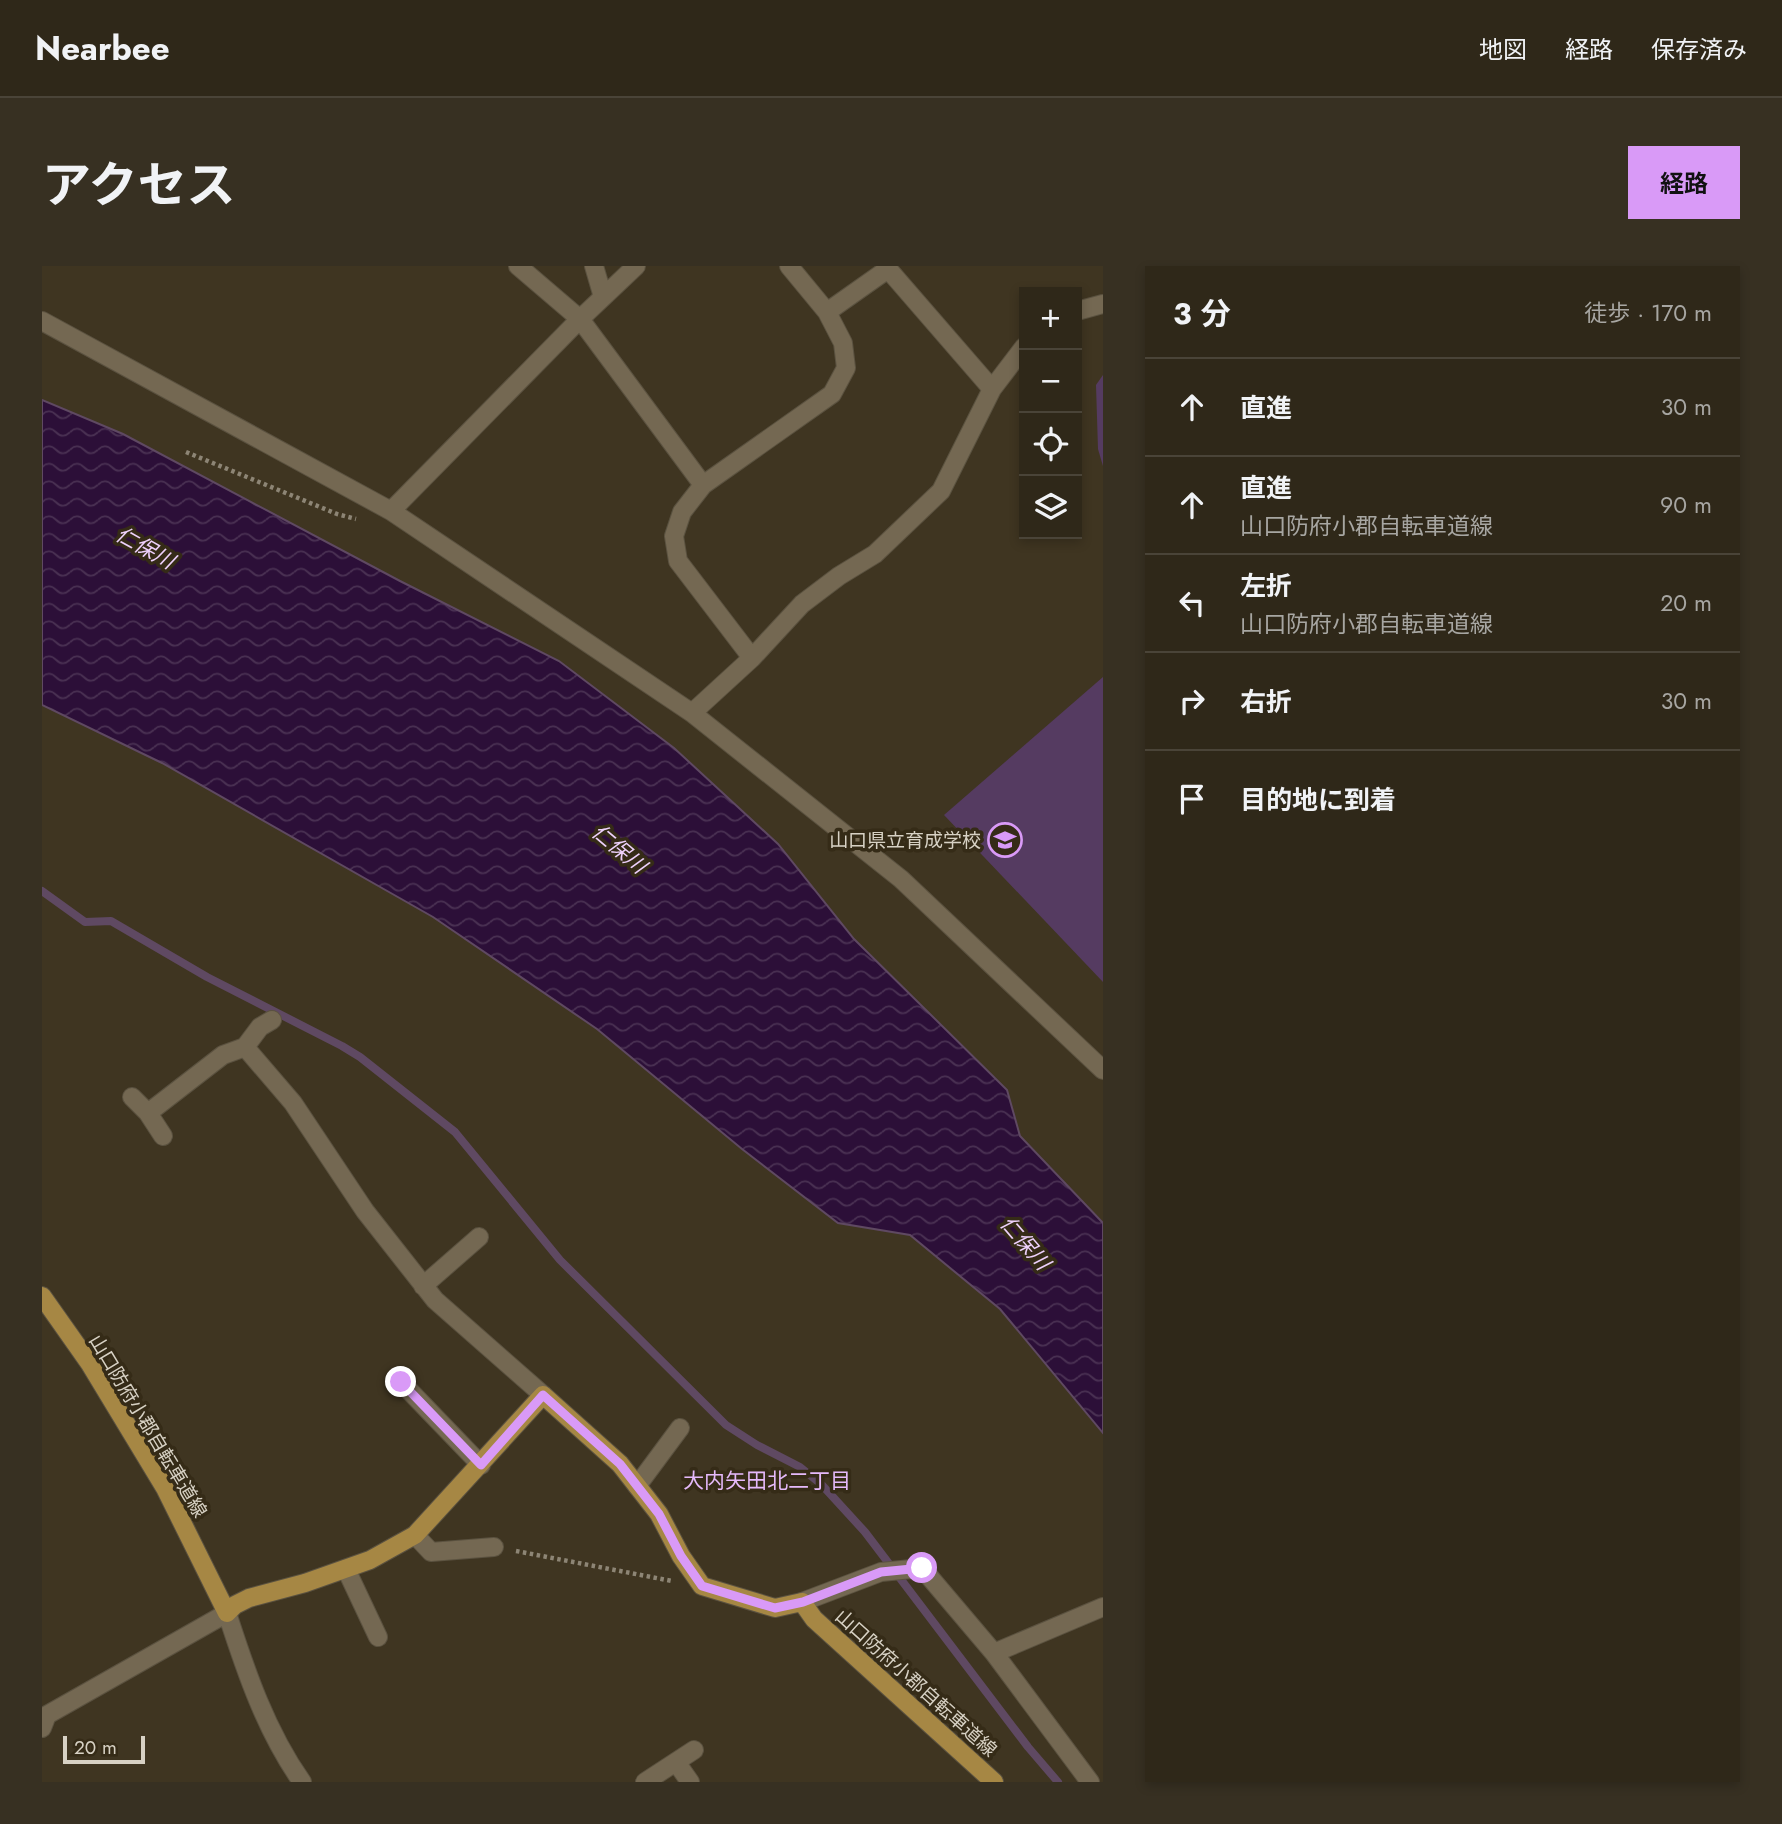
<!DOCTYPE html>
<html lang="ja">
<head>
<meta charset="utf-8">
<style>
	body { margin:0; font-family:Jost,"Noto Sans JP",sans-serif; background:#373022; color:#f1f3f6 }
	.controls { position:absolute; right:21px; top:21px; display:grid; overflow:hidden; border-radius:0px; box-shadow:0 4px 10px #0003 }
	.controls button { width:63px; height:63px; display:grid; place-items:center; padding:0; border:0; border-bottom:2px solid #4a4438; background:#2f2819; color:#f1f3f6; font:35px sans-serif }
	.scale { position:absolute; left:21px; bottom:18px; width:82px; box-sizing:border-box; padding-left:7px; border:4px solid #d7d1c4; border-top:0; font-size:19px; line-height:24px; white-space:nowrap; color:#d7d1c4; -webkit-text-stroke:5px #352b17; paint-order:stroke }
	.stop { position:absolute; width:21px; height:21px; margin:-16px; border:5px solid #d99af7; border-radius:50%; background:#fff }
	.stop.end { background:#d99af7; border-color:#fff; box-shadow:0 2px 7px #0008 }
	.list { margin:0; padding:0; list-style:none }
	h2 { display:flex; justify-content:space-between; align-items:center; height:91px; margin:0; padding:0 28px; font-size:30px }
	h2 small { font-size:23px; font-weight:400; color:#a7a6a2 }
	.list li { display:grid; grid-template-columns:46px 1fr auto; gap:21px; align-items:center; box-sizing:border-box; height:98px; padding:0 28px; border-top:2px solid #4a4438 }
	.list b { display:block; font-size:26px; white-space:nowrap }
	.list p { margin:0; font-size:23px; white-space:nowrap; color:#a7a6a2 }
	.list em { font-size:23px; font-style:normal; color:#a7a6a2 }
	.icon { flex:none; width:38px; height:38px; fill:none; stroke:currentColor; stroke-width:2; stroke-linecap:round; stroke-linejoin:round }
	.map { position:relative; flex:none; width:1061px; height:1516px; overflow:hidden; border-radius:0px }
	header { display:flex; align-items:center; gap:42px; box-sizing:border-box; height:98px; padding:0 35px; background:#2f2819; border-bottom:2px solid #4a4438 }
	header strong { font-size:33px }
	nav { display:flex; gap:38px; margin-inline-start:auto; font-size:24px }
	.intro { display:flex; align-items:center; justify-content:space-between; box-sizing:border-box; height:168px; padding:0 42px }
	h1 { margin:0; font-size:49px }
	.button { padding:18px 32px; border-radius:0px; background:#d99af7; color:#111; font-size:24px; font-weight:700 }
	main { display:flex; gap:42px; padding:0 42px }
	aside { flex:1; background:#2f2819; border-radius:0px; box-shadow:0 4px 10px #0003 }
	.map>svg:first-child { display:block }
	.grass { fill:#553b61 }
	.forest { fill:url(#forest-firs) }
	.water { fill:url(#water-waves); stroke:#5f4962; stroke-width:2 }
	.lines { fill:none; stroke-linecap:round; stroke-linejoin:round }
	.stream { stroke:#5f4962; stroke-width:8 }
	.minor-casing { stroke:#5b5240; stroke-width:20 }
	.major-casing { stroke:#5b5240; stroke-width:20 }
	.path { stroke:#8d8575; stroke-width:4.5; stroke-dasharray:3.5 3.5; stroke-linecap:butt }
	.minor { stroke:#746852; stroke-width:18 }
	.major { stroke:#a68744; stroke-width:18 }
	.route { stroke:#d99af7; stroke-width:9 }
	.labels { text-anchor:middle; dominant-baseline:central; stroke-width:7; stroke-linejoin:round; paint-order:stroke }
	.poi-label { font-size:19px; fill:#d7d1c4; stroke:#352b17; text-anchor:end }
	.street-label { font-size:19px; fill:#d7d1c4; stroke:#352b17 }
	.water-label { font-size:21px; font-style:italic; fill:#eed1fc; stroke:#352b17 }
	.neighbourhood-label { font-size:21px; fill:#e5b9fa; stroke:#352b17 }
</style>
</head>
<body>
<header>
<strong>Nearbee</strong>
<nav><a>地図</a><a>経路</a><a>保存済み</a></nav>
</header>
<div class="intro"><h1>アクセス</h1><a class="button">経路</a></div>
<main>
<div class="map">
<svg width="1061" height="1516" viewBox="0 0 1061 1516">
	<defs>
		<pattern id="forest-firs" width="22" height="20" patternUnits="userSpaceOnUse" patternTransform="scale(1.75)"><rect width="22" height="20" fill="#553b61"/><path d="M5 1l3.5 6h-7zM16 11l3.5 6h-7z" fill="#6d5676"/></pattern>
		<pattern id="water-waves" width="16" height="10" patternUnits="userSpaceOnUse" patternTransform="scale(1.75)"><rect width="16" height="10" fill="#2c0f38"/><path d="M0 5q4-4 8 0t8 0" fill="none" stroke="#4a3153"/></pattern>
	</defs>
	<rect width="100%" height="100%" fill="#3f3521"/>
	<!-- grass -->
	<path class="grass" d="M1061 411V716L902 549Z"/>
	<!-- forest -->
	<path class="forest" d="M1061 109V200L1056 183 1054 119Z"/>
	<!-- water -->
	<path class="water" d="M0 134 81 168 358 315 517 395 632 482 736 578 812 673 965 824 978 870 1061 957V1167L958 1043 868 969 796 957 700 883 555 763 391 651 120 497 0 439Z"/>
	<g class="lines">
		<!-- stream -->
		<path class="stream" d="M0 625 43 656 69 655 165 711 300 780 318 791 413 866 518 994 684 1159 715 1179 758 1201 780 1219 823 1266 986 1481 1016 1516"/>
		<!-- minor casing -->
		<g class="minor-casing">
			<path id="minor" d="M476 0 538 53 661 219
				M552 0 561 31
				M1035 45 1061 38
				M785 46 846 3 950 123
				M0 55 349 245 650 447 859 613 1061 804
				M349 245 538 53 594 0
				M710 392 636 295 632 270 640 246 661 219 790 128 804 102 801 77 785 46 747 0
				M650 447 710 392 760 338 797 310 833 288 899 225 950 123 982 81
				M203 781 218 761 230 754
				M90 831 106 847
				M121 870 106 847 181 789 203 781 251 837 323 945 393 1034 501 1129
				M381 1020 437 971
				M359 1116 439 1199
				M595 1220 638 1162
				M373 1269 389 1286 452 1281
				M304 1303 336 1371
				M760 1336 839 1306 880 1302 952 1387 1048 1516
				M952 1387 1061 1341
				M0 1462 5 1449 185 1347C204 1406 224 1465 260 1516
				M634 1496 648 1516
				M603 1516 652 1484"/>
		</g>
		<!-- major casing -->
		<g class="major-casing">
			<path id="major" d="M0 1030 48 1098 123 1222 185 1347 193 1339 207 1332 263 1317 328 1294 373 1269 501 1129 578 1198 617 1248 639 1290 660 1320 733 1342 760 1336 772 1353 952 1516"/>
		</g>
		<!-- path -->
		<path class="path" d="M144 186 295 248 314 253
			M474 1285 630 1315"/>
		<!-- minor -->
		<use href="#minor" class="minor"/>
		<!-- major -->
		<use href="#major" class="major"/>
	</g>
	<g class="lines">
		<!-- route -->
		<path class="route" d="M359 1116 439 1199 501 1129 578 1198 617 1248 639 1290 660 1320 733 1342 761 1336 839 1306 880 1302"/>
	</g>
	<!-- icons -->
	<defs>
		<g id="school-ring" transform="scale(1.75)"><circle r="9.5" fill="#352b17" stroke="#d99af7" stroke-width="1.5"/><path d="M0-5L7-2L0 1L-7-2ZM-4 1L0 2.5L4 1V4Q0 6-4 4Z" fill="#d99af7"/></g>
	</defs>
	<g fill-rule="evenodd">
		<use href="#school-ring" x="963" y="574"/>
	</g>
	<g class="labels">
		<!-- poi labels -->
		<g class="poi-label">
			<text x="939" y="574">山口県立育成学校</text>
		</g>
		<!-- street labels -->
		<g class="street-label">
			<text transform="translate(106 1160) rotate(59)">山口防府小郡自転車道線</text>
			<text transform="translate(874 1417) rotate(42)">山口防府小郡自転車道線</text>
		</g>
		<!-- water labels -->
		<g class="water-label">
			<text transform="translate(103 282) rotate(29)">仁保川</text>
			<text transform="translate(577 583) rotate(40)">仁保川</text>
			<text transform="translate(983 977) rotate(49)">仁保川</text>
		</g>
		<!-- neighbourhood labels -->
		<g class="neighbourhood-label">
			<text x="725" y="1215">大内矢田北二丁目</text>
		</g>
	</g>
</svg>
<div class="controls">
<button>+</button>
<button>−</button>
<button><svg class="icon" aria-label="locate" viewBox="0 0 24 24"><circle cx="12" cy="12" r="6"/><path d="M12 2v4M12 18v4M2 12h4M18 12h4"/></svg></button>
<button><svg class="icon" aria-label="layers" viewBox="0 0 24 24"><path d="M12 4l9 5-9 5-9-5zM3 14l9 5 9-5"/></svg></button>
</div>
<div class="scale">20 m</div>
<div class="stop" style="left:880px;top:1302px"></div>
<div class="stop end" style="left:359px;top:1116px"></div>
</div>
<aside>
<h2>3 分<small>徒歩 · 170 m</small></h2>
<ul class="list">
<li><svg class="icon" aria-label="ahead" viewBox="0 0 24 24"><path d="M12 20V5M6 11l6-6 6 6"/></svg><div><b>直進</b></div><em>30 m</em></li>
<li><svg class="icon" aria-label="ahead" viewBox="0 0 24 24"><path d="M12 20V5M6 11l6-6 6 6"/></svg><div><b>直進</b><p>山口防府小郡自転車道線</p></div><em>90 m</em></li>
<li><svg class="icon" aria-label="left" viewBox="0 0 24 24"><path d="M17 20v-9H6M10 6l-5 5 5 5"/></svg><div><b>左折</b><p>山口防府小郡自転車道線</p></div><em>20 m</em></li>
<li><svg class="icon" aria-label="right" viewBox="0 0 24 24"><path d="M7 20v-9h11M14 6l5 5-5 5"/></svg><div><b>右折</b></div><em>30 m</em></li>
<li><svg class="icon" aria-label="arrive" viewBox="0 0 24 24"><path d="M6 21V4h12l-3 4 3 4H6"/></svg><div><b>目的地に到着</b></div></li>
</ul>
</aside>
</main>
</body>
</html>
